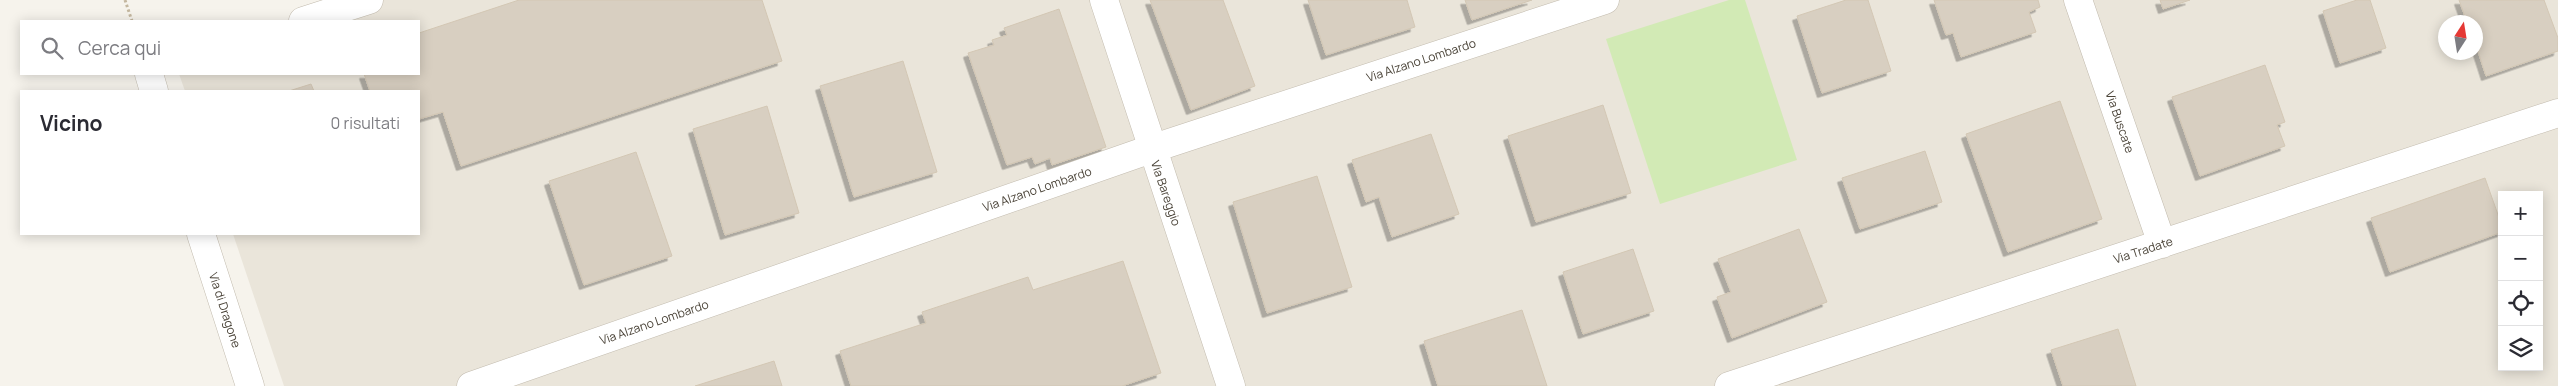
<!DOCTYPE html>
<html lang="it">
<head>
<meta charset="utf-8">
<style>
	body { margin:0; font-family:Manrope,sans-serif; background:#f7f7f7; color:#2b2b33 }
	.controls { position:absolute; right:15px; bottom:15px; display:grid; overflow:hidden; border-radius:0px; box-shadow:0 2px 12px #0003 }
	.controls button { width:45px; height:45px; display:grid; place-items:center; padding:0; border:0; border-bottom:1px solid #e1e1e2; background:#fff; color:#2b2b33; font:25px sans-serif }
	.compass { position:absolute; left:2438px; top:15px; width:45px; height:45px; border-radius:50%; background:#fff; box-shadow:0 2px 12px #0003; rotate:12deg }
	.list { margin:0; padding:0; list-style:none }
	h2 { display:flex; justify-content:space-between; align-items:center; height:65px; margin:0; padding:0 20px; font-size:21px }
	h2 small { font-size:16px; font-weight:400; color:#7c7c81 }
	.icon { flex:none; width:28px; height:28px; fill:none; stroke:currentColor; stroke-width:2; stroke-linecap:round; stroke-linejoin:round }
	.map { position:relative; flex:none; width:2558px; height:386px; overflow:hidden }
	.search { position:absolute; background:#fff; box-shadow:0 2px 12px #0003; left:20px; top:20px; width:400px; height:55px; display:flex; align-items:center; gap:12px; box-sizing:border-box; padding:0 18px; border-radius:0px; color:#7c7c81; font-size:19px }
	.panel { position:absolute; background:#fff; box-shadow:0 2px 12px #0003; left:20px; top:90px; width:400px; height:145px; border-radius:0px }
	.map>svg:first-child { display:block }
	.residential { fill:#eae5da; fill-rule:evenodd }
	.green { fill:#d2eab5 }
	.building { fill:#d8cfc1; stroke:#d3c7b4; filter:url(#shadow) }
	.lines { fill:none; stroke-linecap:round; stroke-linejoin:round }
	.minor-casing { stroke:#c2bbae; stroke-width:29 }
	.path { stroke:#c4b79f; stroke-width:3; stroke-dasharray:2.5 2.5; stroke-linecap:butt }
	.minor { stroke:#fff; stroke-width:28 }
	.labels { text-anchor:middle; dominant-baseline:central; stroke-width:4.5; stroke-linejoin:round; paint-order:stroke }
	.street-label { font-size:12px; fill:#4b4439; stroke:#fff }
</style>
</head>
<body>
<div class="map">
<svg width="2558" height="386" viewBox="0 0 2558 386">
	<defs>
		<filter id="shadow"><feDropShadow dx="-4.5" dy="4.5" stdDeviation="0" flood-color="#0004"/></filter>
	</defs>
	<rect width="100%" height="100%" fill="#f6f3ec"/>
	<!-- residential -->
	<path class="residential" d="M362 0H2558V386H284L233 234H419V91H185L179 74H419V21H298ZM2446 22H2476V52H2446ZM2502 195H2539V367H2502Z"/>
	<!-- green -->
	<path class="green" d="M1729 0H1745L1797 160 1660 204 1606 39Z"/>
	<!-- building -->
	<path class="building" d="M519 0H762L782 61 461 166 443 112 419 119V91H370L364 74H419V33Z
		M1150 0H1223L1255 86 1191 110Z
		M1308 0H1407L1415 27 1326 55Z
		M1465 0H1532L1472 20Z
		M1846 0H1868L1891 71 1822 93 1797 16Z
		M1934 0H2038L2040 7 2029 12 2036 32 1961 57 1953 33 1946 35Z
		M2160 0H2190L2163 9Z
		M2357 0H2370L2386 48 2340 63 2323 11Z
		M2459 0H2544L2558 38V51L2486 76 2476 45V22H2467Z
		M1059 9 1106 147 1052 165 1050 158 1035 164 1032 157 1007 165 968 53 994 45 992 40 1007 35 1004 28Z
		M903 61 937 172 854 197 820 86Z
		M2265 65 2285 122 2277 125 2285 146 2200 176 2172 97Z
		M311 84 314 91H289Z
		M2060 101 2102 219 2008 252 1966 134Z
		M1603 105 1631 193 1536 222 1508 136Z
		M767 106 799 213 725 235 693 129Z
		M1431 134 1459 214 1392 237 1379 197 1366 202 1352 160Z
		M1925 151 1942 202 1860 229 1842 178Z
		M636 152 672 256 584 285 549 181Z
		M1317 176 1352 287 1267 313 1233 202Z
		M2485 178 2502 226V232L2390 272 2371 218Z
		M1799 229 1827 302 1732 338 1717 297 1731 292 1718 259Z
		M1633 249 1654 311 1583 334 1563 272Z
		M1123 261 1161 373 1122 386H851L840 351 926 323 922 312 1028 277 1033 290Z
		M1522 310 1547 386H1438L1424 341Z
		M2118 329 2136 386H2063L2051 350Z
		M774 361 782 386H695Z"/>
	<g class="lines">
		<!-- minor casing -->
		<g class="minor-casing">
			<path id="minor" d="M1104 0 1231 386
				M2078 0 2162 244
				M303 21 369 0
				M149 74 154 91
				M201 234 250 386
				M471 386 1151 149 1605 0
				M1729 386 2558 113"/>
		</g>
		<!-- path -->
		<path class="path" d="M125 0 132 21"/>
		<!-- minor -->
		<use href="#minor" class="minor"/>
	</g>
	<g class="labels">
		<!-- street labels -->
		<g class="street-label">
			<text transform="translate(1421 60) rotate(-18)">Via Alzano Lombardo</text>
			<text transform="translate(2120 122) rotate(71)">Via Buscate</text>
			<text transform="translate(1037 189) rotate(-19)">Via Alzano Lombardo</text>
			<text transform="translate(1166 193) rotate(71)">Via Bareggio</text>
			<text transform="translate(2143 250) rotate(-18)">Via Tradate</text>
			<text transform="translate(225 310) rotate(72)">Via di Dragone</text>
			<text transform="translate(654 322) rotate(-19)">Via Alzano Lombardo</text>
		</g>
	</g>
</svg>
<div class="controls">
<button>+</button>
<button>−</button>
<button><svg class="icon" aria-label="locate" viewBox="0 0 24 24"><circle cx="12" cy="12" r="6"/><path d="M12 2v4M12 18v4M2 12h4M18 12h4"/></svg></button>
<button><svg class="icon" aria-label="layers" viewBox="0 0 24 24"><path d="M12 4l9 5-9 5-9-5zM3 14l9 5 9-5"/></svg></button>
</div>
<svg class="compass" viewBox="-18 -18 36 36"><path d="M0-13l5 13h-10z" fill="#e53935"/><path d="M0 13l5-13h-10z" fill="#7c7c81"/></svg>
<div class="search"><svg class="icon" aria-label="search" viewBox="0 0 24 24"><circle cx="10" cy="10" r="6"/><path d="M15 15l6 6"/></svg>Cerca qui</div>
<section class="panel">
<h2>Vicino<small>0 risultati</small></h2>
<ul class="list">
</ul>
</section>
</div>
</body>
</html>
